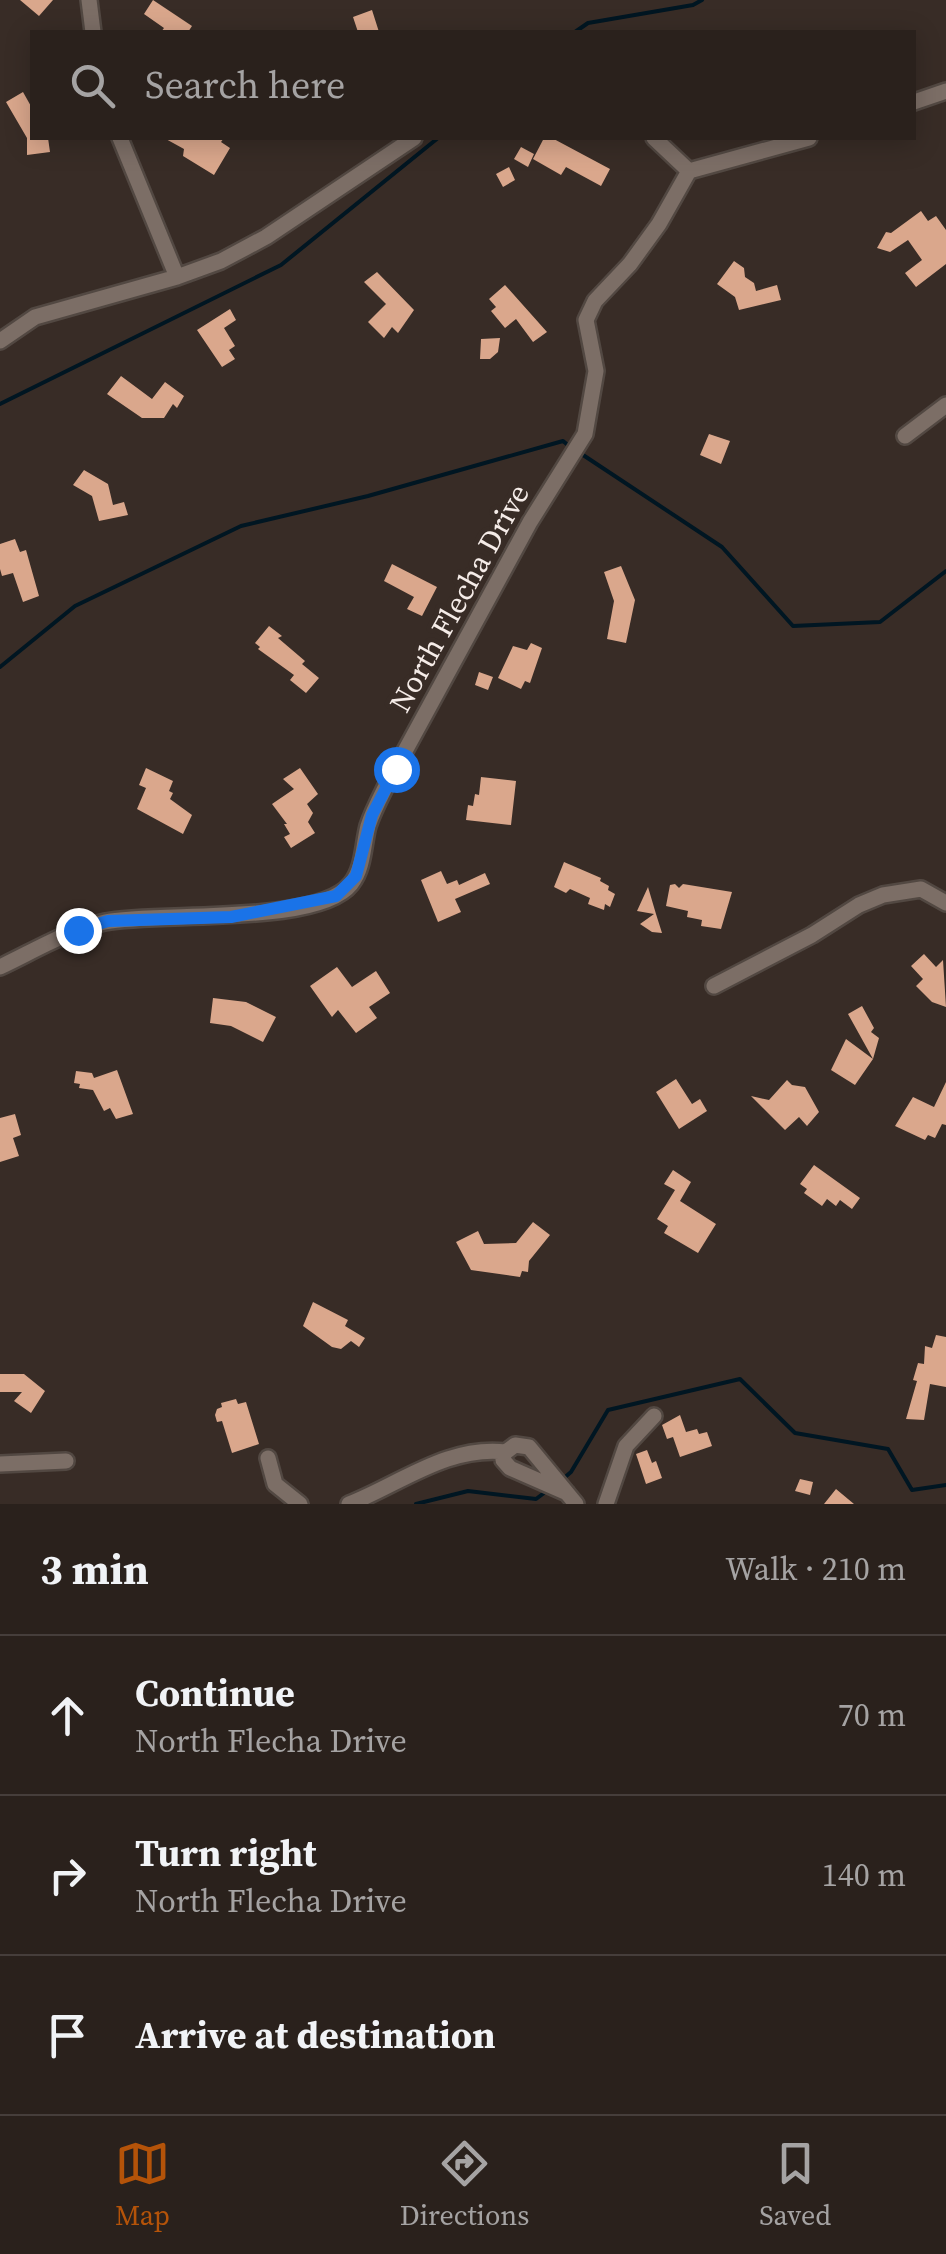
<!DOCTYPE html>
<html lang="en">
<head>
<meta charset="utf-8">
<style>
	body { margin:0; font-family:"Source Serif 4",serif; background:#322925; color:#f1f3f6 }
	.stop { position:absolute; width:30px; height:30px; margin:-22px; border:8px solid #1a73e8; border-radius:50%; background:#fff }
	.stop.end { background:#1a73e8; border-color:#fff; box-shadow:0 2px 10px #0008 }
	.list { margin:0; padding:0; list-style:none }
	h2 { display:flex; justify-content:space-between; align-items:center; height:130px; margin:0; padding:0 40px; font-size:42px }
	h2 small { font-size:32px; font-weight:400; color:#a5a3a3 }
	.list li { display:grid; grid-template-columns:65px 1fr auto; gap:30px; align-items:center; box-sizing:border-box; height:160px; padding:0 40px; border-top:2px solid #463e3b }
	.list b { display:block; font-size:38px; white-space:nowrap }
	.list p { margin:0; font-size:32px; white-space:nowrap; color:#a5a3a3 }
	.list em { font-size:32px; font-style:normal; color:#a5a3a3 }
	.icon { flex:none; width:55px; height:55px; fill:none; stroke:currentColor; stroke-width:2; stroke-linecap:round; stroke-linejoin:round }
	.map { position:relative; flex:none; width:946px; height:1504px; overflow:hidden }
	.search { position:absolute; background:#2a211c; box-shadow:0 5px 25px #0003; left:30px; right:30px; top:30px; height:110px; display:flex; align-items:center; gap:25px; box-sizing:border-box; padding:0 35px; border-radius:0px; color:#a5a3a3; font-size:38px }
	.sheet { height:610px; background:#2a211c }
	nav { display:flex; justify-content:space-around; align-items:center; box-sizing:border-box; height:140px; border-top:2px solid #463e3b; background:#2a211c; font-size:28px; color:#a5a3a3 }
	nav a { display:grid; justify-items:center; gap:5px }
	nav .on { color:#b45309 }
	.map>svg:first-child { display:block }
	.lines { fill:none; stroke-linecap:round; stroke-linejoin:round }
	.stream { stroke:#001622; stroke-width:4 }
	.building { fill:#daa78c }
	.minor-casing { stroke:#524842; stroke-width:20 }
	.minor { stroke:#7c6e66; stroke-width:15 }
	.route { stroke:#1a73e8; stroke-width:12 }
	.labels { text-anchor:middle; dominant-baseline:central; stroke-width:10; stroke-linejoin:round; paint-order:stroke }
	.street-label { font-size:30px; fill:#f5ece8; stroke:#382c26 }
</style>
</head>
<body>
<div class="map">
<svg width="946" height="1504" viewBox="0 0 946 1504">
	<rect width="100%" height="100%" fill="#382c26"/>
	<g class="lines">
		<!-- stream -->
		<path class="stream" d="M575 32 588 23 693 5 702 0
			M0 404 281 265 438 138
			M577 451 722 547 793 626 880 622 946 571
			M0 667 75 606 241 526 368 496 563 441 569 446
			M564 1478 571 1472 608 1410 740 1379 795 1433 888 1449 912 1490 946 1485
			M416 1504 468 1491 536 1499 548 1490"/>
	</g>
	<!-- building -->
	<path class="building" d="M20 0H53L39 16Z
		M153 0 192 26 188 32H161L164 28 144 14Z
		M372 10 379 32H358L353 17Z
		M23 92 32 108V138H48L50 152 27 155V138L6 102Z
		M164 138H224L221 142 230 148 214 175 183 156 184 149Z
		M544 138H552L610 169 601 186 566 167 561 175 533 159Z
		M521 147 534 154 528 167 514 159Z
		M509 167 515 180 503 187 496 174Z
		M921 211 928 221 936 216 946 230V264L916 287 905 273 922 260 908 240 890 252 877 248 886 232 891 233Z
		M734 261 744 268 745 277 754 283 756 291 777 285 781 300 739 310 735 297 717 284Z
		M377 272 414 310 398 333 392 327 384 338 368 322 386 304 364 282Z
		M505 285 547 332 533 342 516 319 505 328 491 311 496 307 489 299Z
		M230 309 236 320 224 328 235 346 229 350 235 359 222 367 197 330Z
		M500 338 498 352 490 359H480L481 339Z
		M121 376 152 399 165 382 184 396 177 408 173 404 164 418H142L107 394Z
		M709 434 730 441 721 464 700 455Z
		M84 470 108 484 113 505 124 502 128 515 99 521 92 496 73 485Z
		M15 539 20 552 26 550 39 596 23 602 13 573 2 576 0 569V544Z
		M392 564 437 587 422 616 407 609 414 597 384 581Z
		M621 566 635 600 626 643 607 639 614 601 604 572Z
		M269 626 282 636 278 638 305 661 302 664 319 678 306 693 290 680 294 675 258 649 260 647 255 643Z
		M531 643 542 648 530 683 525 681 521 689 498 678 513 646 527 650Z
		M479 672 493 677 488 690 475 685Z
		M146 768 173 781 169 791 173 793 170 799 192 815 183 834 137 809 146 788 139 785Z
		M300 768 318 794 307 804 313 813 308 822 315 833 291 848 284 837 290 834 284 824H287L272 804 294 789 283 779Z
		M481 777 516 781 511 825 466 820 468 805 473 806 475 794 479 795Z
		M564 862 601 878 600 881 609 886 608 890 615 894 610 907 605 904 604 910 588 904 590 898 570 889 566 893 554 887Z
		M441 871 447 884 457 880 459 885 485 873 490 884 455 899 461 912 438 922 421 880Z
		M675 884 679 888 683 884 732 892 721 929 701 926 702 920 687 917 688 911 666 906 670 885Z
		M648 887 656 914 662 933 652 932 640 924 654 914 637 911Z
		M924 954 936 967 943 960 946 1007 932 1002 916 986 923 979 911 966Z
		M337 967 352 987 376 971 390 993 369 1007 377 1018 356 1033 338 1010 332 1017 310 986Z
		M213 998 246 1002 276 1017 263 1042 231 1026 210 1023Z
		M862 1006 874 1028 871 1032 879 1038 873 1059 848 1014Z
		M846 1039 873 1059 855 1085 831 1070Z
		M117 1070 133 1114 116 1119 110 1108 104 1111 93 1090 79 1088 80 1084 74 1083 76 1071 92 1073 94 1078Z
		M676 1079 692 1104 700 1099 707 1111 679 1129 656 1092Z
		M787 1080 792 1085 805 1087 819 1112 807 1126 799 1117 785 1130 751 1096 769 1100Z
		M946 1082V1125L942 1124 935 1138 928 1135 925 1140 895 1126 913 1097 934 1107Z
		M15 1114 21 1135 13 1138 19 1156 0 1162V1118Z
		M814 1165 860 1198 852 1209 840 1200 836 1206 827 1199 822 1206 804 1193 807 1189 800 1184Z
		M673 1170 691 1182 680 1201 716 1224 698 1253 664 1233 668 1226 657 1219 675 1190 664 1184Z
		M533 1222 550 1235 529 1261 528 1272 522 1271 520 1277 471 1270 456 1242 478 1231 484 1244 516 1243Z
		M313 1302 348 1320 345 1326 365 1338 359 1347 351 1341 341 1349 332 1347 303 1326Z
		M936 1335 946 1337V1387L930 1384 924 1420 906 1419 917 1381 913 1380 918 1363 924 1364 925 1346 932 1348Z
		M0 1374H24L45 1391 31 1413 14 1401 22 1392H0Z
		M236 1399 238 1404 246 1402 259 1444 232 1453 222 1421 217 1422 215 1415 217 1409 222 1407 221 1403Z
		M680 1415 686 1432 697 1429 699 1434 707 1432 712 1446 680 1457 673 1437 667 1439 662 1425Z
		M647 1450 652 1463 656 1461 662 1478 646 1484 636 1454Z
		M800 1479 813 1482 810 1495 795 1491Z
		M836 1489 854 1504H824Z"/>
	<g class="lines">
		<!-- minor casing -->
		<g class="minor-casing">
			<path id="minor" d="M89 0 93 32
				M914 102 946 91
				M120 138 177 277
				M689 171 809 138
				M0 341 35 317 177 277 221 261 266 237 414 138
				M905 436 946 405
				M0 967C34 951 68 930 105 922 156 911 318 926 351 884 364 868 363 845 368 826 373 811 380 798 387 784L530 522 585 434 596 371 586 320 595 301 630 264 659 224 689 171 654 138
				M714 986 812 935 859 905 883 895 921 889 946 903
				M268 1458 275 1484 300 1504
				M0 1464 66 1461
				M567 1493 510 1468 503 1460V1454L515 1445 529 1447 576 1504
				M349 1504C400 1484 448 1445 506 1452
				M606 1504 626 1446 654 1416"/>
		</g>
		<!-- minor -->
		<use href="#minor" class="minor"/>
	</g>
	<g class="lines">
		<!-- route -->
		<path class="route" d="M78 930 108 921 231 917 336 896 356 876 372 815 396 769"/>
	</g>
	<g class="labels">
		<!-- street labels -->
		<g class="street-label">
			<text transform="translate(459 598) rotate(-61)">North Flecha Drive</text>
		</g>
	</g>
</svg>
<div class="stop" style="left:396px;top:769px"></div>
<div class="stop end" style="left:78px;top:930px"></div>
<div class="search"><svg class="icon" aria-label="search" viewBox="0 0 24 24"><circle cx="10" cy="10" r="6"/><path d="M15 15l6 6"/></svg>Search here</div>
</div>
<section class="sheet">
<h2>3 min<small>Walk · 210 m</small></h2>
<ul class="list">
<li><svg class="icon" aria-label="ahead" viewBox="0 0 24 24"><path d="M12 20V5M6 11l6-6 6 6"/></svg><div><b>Continue</b><p>North Flecha Drive</p></div><em>70 m</em></li>
<li><svg class="icon" aria-label="right" viewBox="0 0 24 24"><path d="M7 20v-9h11M14 6l5 5-5 5"/></svg><div><b>Turn right</b><p>North Flecha Drive</p></div><em>140 m</em></li>
<li><svg class="icon" aria-label="arrive" viewBox="0 0 24 24"><path d="M6 21V4h12l-3 4 3 4H6"/></svg><div><b>Arrive at destination</b></div></li>
</ul>
</section>
<nav>
<a class="on"><svg class="icon" aria-label="map" viewBox="0 0 24 24"><path d="M3 6l6-2 6 2 6-2v14l-6 2-6-2-6 2zM9 4v14M15 6v14"/></svg>Map</a>
<a><svg class="icon" aria-label="directions" viewBox="0 0 24 24"><path d="M12 3l9 9-9 9-9-9zM9 14v-3h6M13 9l2 2-2 2"/></svg>Directions</a>
<a><svg class="icon" aria-label="saved" viewBox="0 0 24 24"><path d="M7 4h10v16l-5-4-5 4z"/></svg>Saved</a>
</nav>
</body>
</html>
